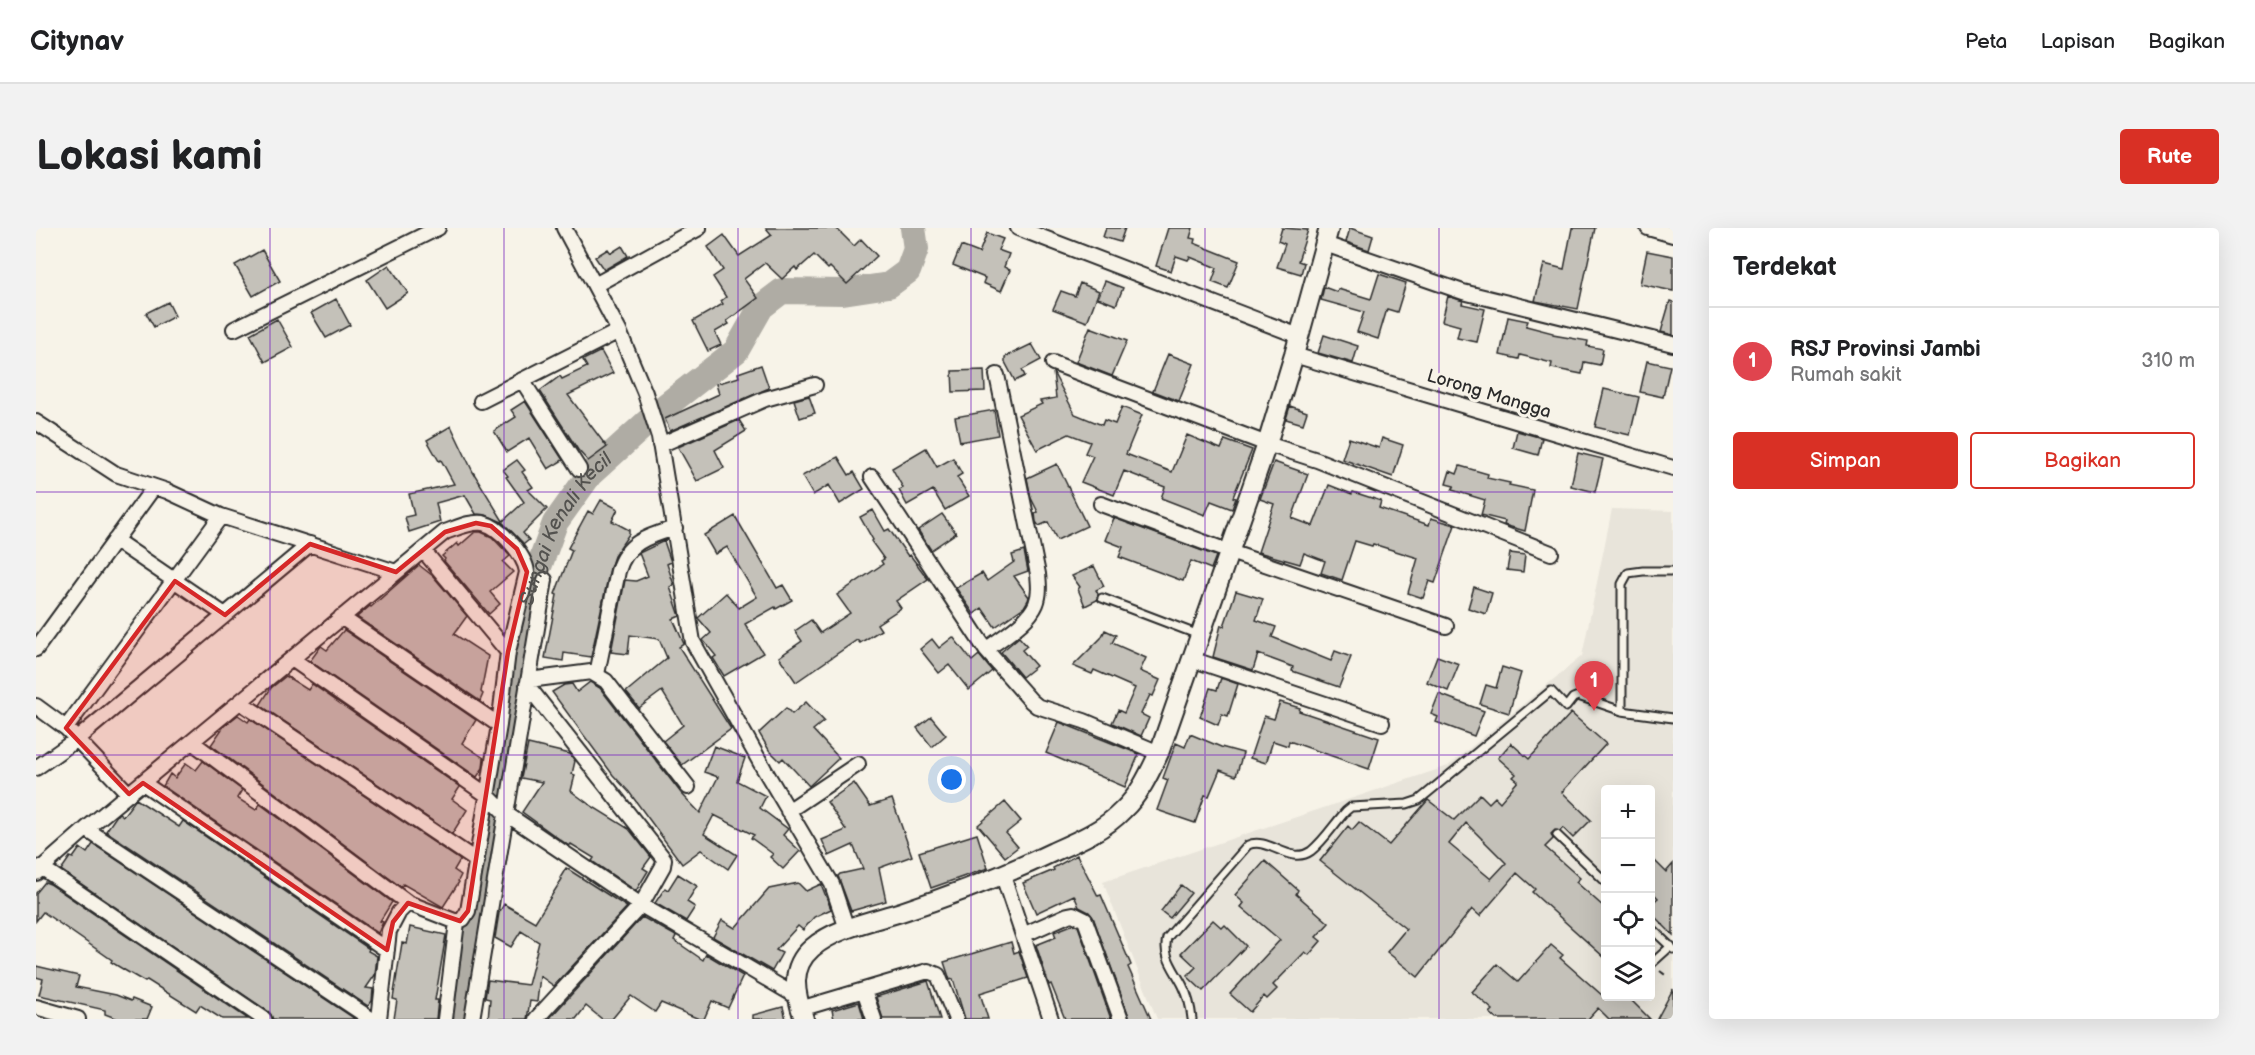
<!DOCTYPE html>
<html lang="id">
<head>
<meta charset="utf-8">
<style>
	body { margin:0; font-family:"Balsamiq Sans",sans-serif; background:#f2f2f2; color:#202124 }
	.controls { position:absolute; right:18px; bottom:18px; display:grid; overflow:hidden; border-radius:6px; box-shadow:0 6px 24px #0002 }
	.controls button { width:54px; height:54px; display:grid; place-items:center; padding:0; border:0; border-bottom:2px solid #e0e0e0; background:#fff; color:#202124; font:30px sans-serif }
	.you { position:absolute; left:916px; top:552px; width:21px; height:21px; margin:-15px; border:4px solid #fff; border-radius:50%; background:#1a73e8; box-shadow:0 0 0 9px #1a73e833 }
	.badge { display:grid; place-items:center; width:39px; height:39px; border-radius:50%; background:#d93025; color:#fff; font-size:20px; font-weight:700 }
	.pin { position:absolute; translate:-50% -50px; filter:drop-shadow(0 2px 3px #0008) }
	.pin::after { content:''; position:absolute; top:32px; width:21px; height:18px; background:inherit; clip-path:polygon(0 0,100% 0,50% 100%) }
	.list { margin:0; padding:0; list-style:none }
	h2 { display:flex; justify-content:space-between; align-items:center; height:78px; margin:0; padding:0 24px; font-size:26px }
	h2 small { font-size:20px; font-weight:400; color:#757577 }
	.list li { display:grid; grid-template-columns:39px 1fr auto; gap:18px; align-items:center; box-sizing:border-box; height:108px; padding:0 24px; border-top:2px solid #e0e0e0 }
	.list b { display:block; font-size:22px; white-space:nowrap }
	.list p { margin:0; font-size:20px; white-space:nowrap; color:#757577 }
	.list em { font-size:20px; font-style:normal; color:#757577 }
	.actions { display:flex; gap:12px; padding:18px 24px }
	.actions a { flex:1; padding:14px 0; border:2px solid #d93025; border-radius:6px; text-align:center; font-size:21px; color:#d93025 }
	.actions .main { background:#d93025; color:#fff }
	.icon { flex:none; width:33px; height:33px; fill:none; stroke:currentColor; stroke-width:2; stroke-linecap:round; stroke-linejoin:round }
	.map { position:relative; flex:none; width:1637px; height:791px; overflow:hidden; border-radius:6px }
	header { display:flex; align-items:center; gap:36px; box-sizing:border-box; height:84px; padding:0 30px; background:#fff; border-bottom:2px solid #e0e0e0 }
	header strong { font-size:28px }
	nav { display:flex; gap:33px; margin-inline-start:auto; font-size:21px }
	.intro { display:flex; align-items:center; justify-content:space-between; box-sizing:border-box; height:144px; padding:0 36px }
	h1 { margin:0; font-size:42px }
	.button { padding:15px 27px; border-radius:6px; background:#d93025; color:#fff; font-size:21px; font-weight:700 }
	main { display:flex; gap:36px; padding:0 36px }
	aside { flex:1; background:#fff; border-radius:6px; box-shadow:0 6px 24px #0002 }
	.map>svg:first-child { display:block }
	.built { fill:#e8e4da; fill-rule:evenodd }
	.lines { fill:none; stroke-linecap:round; stroke-linejoin:round }
	.river { stroke:#afaca4; stroke-width:26 }
	.building { fill:#c4c1b9; stroke:#2b2b2b; stroke-width:1.5; fill-rule:evenodd }
	.service-casing { stroke:#2b2b2b; stroke-width:11 }
	.minor-casing { stroke:#2b2b2b; stroke-width:18 }
	.tertiary-casing { stroke:#2b2b2b; stroke-width:22 }
	.path { stroke:#2b2b2b; stroke-width:2; stroke-dasharray:6 4.5; stroke-linecap:butt }
	.service { stroke:#f7f3e8; stroke-width:7 }
	.minor { stroke:#f7f3e8; stroke-width:14 }
	.tertiary { stroke:#f7f3e8; stroke-width:18 }
	.marked { fill:#d62828; fill-opacity:0.2; stroke:#d62828; stroke-width:4.5; stroke-linejoin:round }
	.grid { fill:none; stroke:#7b2cbf; stroke-width:1.5; stroke-opacity:0.55 }
	.labels { text-anchor:middle; dominant-baseline:central; stroke-width:6; stroke-linejoin:round; paint-order:stroke }
	.street-label { font-size:18px; fill:#2b2b2b; stroke:#f7f3e8 }
	.water-label { font-size:20px; font-style:italic; fill:#53524f; stroke:#f7f3e8 }
</style>
</head>
<body>
<header>
<strong>Citynav</strong>
<nav><a>Peta</a><a>Lapisan</a><a>Bagikan</a></nav>
</header>
<div class="intro"><h1>Lokasi kami</h1><a class="button">Rute</a></div>
<main>
<div class="map">
<svg width="1637" height="791" viewBox="0 0 1637 791">
	<rect width="100%" height="100%" fill="#f7f3e8"/>
	<filter id="ink" filterUnits="userSpaceOnUse"><feTurbulence type="fractalNoise" baseFrequency=".0167" numOctaves="2"/><feDisplacementMap in="SourceGraphic" scale="12" xChannelSelector="R" yChannelSelector="G"/><feConvolveMatrix kernelMatrix="1 2 1 2 8 2 1 2 1" color-interpolation-filters="sRGB"/></filter>
	<g filter="url(#ink)">
		<!-- built -->
		<path class="built" d="M1576 281 1637 283V791H1121L1067 654 1412 538 1546 428ZM1570 562H1614V768H1570Z"/>
		<g class="lines">
			<!-- river -->
			<path class="river" id="s1" d="M423 791 443 676 452 603 493 366 519 295 554 246 627 180 700 123 725 79 746 63 807 64 853 57 872 43 880 21 877 0"/>
		</g>
		<!-- building -->
		<path class="building" d="M730 0H800L818 18 825 11 841 28 811 56 794 39 792 41 778 27 761 42 759 39 746 51 729 35 708 51 722 70 691 93 693 96 679 104 685 117 672 123 657 93 687 76 685 73 690 69 677 49 687 42 672 19 688 7 703 28 736 7Z
			M1070 0H1089L1084 14 1067 9Z
			M1132 0H1157L1154 10 1159 11 1158 15 1203 33 1192 60 1176 54 1181 40 1154 29 1152 32 1140 28 1135 43 1120 38Z
			M1246 0 1272 2 1262 33 1268 35 1265 46 1241 39 1249 16 1242 13Z
			M1314 0 1337 8 1333 22 1310 14Z
			M1536 0H1559L1542 81 1499 73 1508 36 1528 41Z
			M951 5 967 11 962 22 973 26 968 39 974 42 965 63 947 55 949 50 917 37 925 18 943 25Z
			M586 18 592 28 568 42 559 29 572 21 575 25Z
			M226 22 244 53 217 68 199 37Z
			M1611 23 1637 28V63L1604 56Z
			M353 37 372 65 349 80 331 52Z
			M1343 46 1370 55 1361 84 1351 81 1342 111 1321 104 1328 84 1285 72 1288 59 1301 64 1302 61 1335 71Z
			M1069 53 1087 60 1080 77 1062 70Z
			M1044 55 1063 63 1051 94 1017 81 1025 63 1039 68Z
			M1412 68 1427 73 1426 76 1449 81 1441 114 1421 110 1424 98 1406 93Z
			M300 71 314 97 290 110 275 85Z
			M1634 73 1637 74V107L1625 104Z
			M132 74 139 88 118 99 110 85Z
			M1472 89 1492 93 1490 98 1517 105V107L1552 113 1551 118 1567 121 1564 137 1548 134 1546 146 1515 140 1516 135 1484 127 1483 131 1464 127Z
			M241 91 257 119 229 134 214 106Z
			M1054 99 1091 113 1076 148 1040 134Z
			M1288 107 1322 118 1317 135 1282 125Z
			M996 116 1005 132 986 142 989 148 979 153 969 134V129Z
			M565 123 577 145 532 167 571 219 552 233 542 222 504 163 524 148 526 151 551 139 547 132Z
			M1132 126 1158 136 1143 173 1117 163Z
			M1611 133 1634 138 1627 169 1604 164Z
			M725 137 733 160 634 203 629 191 683 166 680 156 703 149 702 145Z
			M948 142 949 163 917 164 916 143Z
			M1017 144 1039 186 1066 197 1068 192 1079 196 1086 179 1106 187 1090 226 1136 244 1151 207 1185 221 1189 212 1216 222 1197 269 1200 270 1196 281 1175 273 1169 287 1125 270 1129 259 1088 243 1078 267 1045 254 1057 228 1049 225 1054 214 1033 206 1001 222 982 187 1006 176 1004 173 1020 170Z
			M1568 161 1603 169 1594 207 1559 199Z
			M773 168 779 185 764 190 758 172Z
			M489 173 527 232 512 241 493 210 471 224 458 203 480 189 475 182Z
			M1254 178 1271 184 1267 196 1250 191Z
			M958 182 962 207 924 214 919 189Z
			M703 192 710 203 679 222 688 240 661 253 642 219Z
			M415 198 437 244 467 293 488 274 470 249 472 248 467 242 481 232 489 242 486 244 497 259 492 262 511 281 487 305 493 312 488 316 466 294 450 287 440 286 429 267 400 275 404 294 373 304 369 289 378 287 373 266 418 256 405 232 403 233 391 212Z
			M1481 203 1506 210 1502 227 1477 220Z
			M1313 210 1343 220 1346 210 1367 217 1357 249 1306 231Z
			M890 220 901 239 917 230 926 246 921 249 933 268 909 282 897 262 871 277 863 262 867 260 856 240Z
			M1542 225 1567 231 1559 264 1535 258Z
			M802 229 813 247 818 244 828 261 804 276 793 257 777 267 766 248Z
			M1238 234 1272 246 1256 290 1277 298 1293 257 1316 266 1317 264 1345 273 1343 280 1393 297 1395 290 1419 297 1399 355 1393 353 1387 370 1372 365 1382 330 1337 316 1336 318 1319 313 1306 352 1285 345 1289 333 1268 325 1264 336 1222 324 1238 276 1224 271Z
			M1021 236 1051 298 1021 312 1012 294 1003 298 1000 294 999 285 1002 284 995 270 991 250Z
			M1424 238 1452 246 1451 250 1474 255 1473 257 1497 262 1489 303 1468 297 1469 293 1445 287 1449 272 1416 262 1418 258 1410 256 1414 243 1421 246Z
			M565 272 582 281 576 293 593 302V306L578 328 574 340 555 429 528 425 527 433 509 430 521 367 519 366 536 322 532 320 552 283 557 286Z
			M837 282 849 303 853 301 872 328 874 327 892 351 860 373 865 380 841 396 845 402 824 415 821 412 760 454 743 429 766 413 759 403 775 392 784 405 814 385 801 367 847 336 845 333 848 331 835 313 837 312 824 289Z
			M906 286 920 305 895 322 882 302Z
			M699 288 741 360 747 357 756 372 740 381 739 379 709 396 727 425 688 448 677 430 680 428 667 412 675 405 662 390 690 365 703 380 721 369 691 319 679 326 668 307Z
			M1078 290 1180 328 1175 341 1155 333 1147 353 1083 329 1087 319 1069 312Z
			M439 304H445L456 309 474 328 467 334 477 344 454 364 464 376 453 386 408 333 409 331 406 328 421 315 423 318Z
			M628 313 635 334 631 336 638 357 634 359 644 388 637 391 648 416 643 419 695 501 646 537 627 513 647 497 626 463 603 480 590 464 631 430 623 411 594 407 592 426 575 424 589 352 600 353 612 348 603 325Z
			M988 323 992 343 978 348 993 369 992 372 988 379 959 399 946 380 938 386 920 360 946 345 951 353 978 334 976 327Z
			M1474 325 1489 327 1487 344 1471 342Z
			M383 337 397 348 431 388 418 406 452 428 445 464 447 466 444 473 321 389 334 378 335 379Z
			M1058 338 1068 358 1060 362 1062 366 1061 372 1049 378 1042 361 1044 359 1036 348Z
			M1438 359 1456 365 1450 386 1432 380Z
			M1200 363 1227 371 1220 392 1240 399 1236 409 1295 433 1299 423 1315 429 1303 459 1256 443 1257 439 1222 426 1217 442 1177 429 1185 397 1188 398Z
			M308 402 440 492 426 515 448 530 447 540 441 549 274 433 285 418 291 422Z
			M1069 402 1080 407 1076 415 1110 430 1104 443 1124 452 1117 468 1114 467 1105 486 1113 490 1105 508 1076 495 1082 482 1088 485 1099 460 1058 442 1056 446 1037 438 1065 410Z
			M917 409 936 433 943 427 956 443 933 462 913 437 903 445 884 421 896 411 903 420Z
			M983 409 991 418 986 422 1000 438 986 449 965 424Z
			M1401 428 1423 436 1412 463 1391 454Z
			M1466 439 1485 445 1473 485 1444 476 1450 457 1460 460Z
			M250 448 272 462 276 456 424 559 416 571 431 582 416 606 224 477 235 460Z
			M1185 450 1202 456 1192 488 1186 486 1182 497 1164 489 1174 460 1181 462Z
			M554 454 564 460 645 565 664 585 682 549 668 544 678 518 709 530 701 553 730 568 724 580 752 601 747 607 764 623 747 641 734 629 737 626 715 610 718 607 678 587 668 606 701 627 692 641 665 622 646 636 593 564 577 547 516 464 528 457 536 456 541 464Z
			M1403 466 1448 483 1438 508 1400 494 1402 489 1395 486Z
			M770 474 788 493 777 502 803 530 773 558 747 530 744 533 733 522 723 505 750 480 756 486Z
			M1244 474 1264 480 1263 483 1343 510 1333 541 1253 513 1252 518 1237 513 1230 535 1214 530 1228 488 1238 491Z
			M1535 485 1570 516 1526 564 1555 592 1537 610 1527 600 1524 603 1519 602 1515 606 1517 611 1509 619 1544 650 1540 654 1569 680V730L1496 664 1499 661 1481 645 1444 688 1436 681 1382 749 1351 724 1370 701 1284 633 1312 598 1316 602 1323 594 1353 617 1392 572 1418 592 1444 566 1453 575 1459 569 1464 574 1482 553 1477 549 1480 546 1462 530 1475 515 1493 531ZM1430 595 1470 635 1455 651 1413 616Z
			M202 487 212 494 214 491 424 632 418 642 425 647 422 653 423 654 407 679 367 656 365 659 175 517 188 498Z
			M895 489 910 507 896 519 881 500Z
			M1023 494 1103 526 1089 559 1010 525Z
			M1154 506 1185 519 1207 525 1200 548 1184 542 1173 568 1169 567 1159 595 1121 582 1132 552 1127 550 1140 515 1149 519Z
			M492 516 534 526 539 533 536 546 539 547 535 563 554 577 593 601 615 629 607 640 612 643 600 663 556 633 558 630 535 616 533 618 486 584 506 554 485 550Z
			M167 533 206 562 201 570 220 582 224 576 356 674 344 693 347 694 342 705 127 558 134 546 139 550 150 535 160 542Z
			M818 555 834 578 856 571 876 628 843 640 850 673 815 683 802 648 804 646 827 641 817 617 793 628 786 612 810 602 791 574Z
			M100 571 143 599 147 593 333 721 332 723 341 728 339 747 330 760 337 761 336 773 332 778 70 603 81 587 83 585 87 588Z
			M969 574 985 593 970 605 982 619 969 629 942 597Z
			M941 606 952 640 895 660 883 624Z
			M57 616 319 791H237L233 784 25 642 34 629 37 630 44 620 51 625Z
			M1041 627 1062 668 1065 667 1095 737 1092 739 1115 791H1094L1057 689 1053 684 1043 679 1038 667 1000 685 987 655 1018 642 1017 640Z
			M1614 628 1630 644 1637 636V707L1614 684V677L1622 670 1614 662Z
			M1229 633 1262 662 1260 666 1293 695 1280 709 1285 713 1273 727 1269 724 1237 757 1241 761 1231 771 1228 768 1214 784 1194 766 1244 712 1205 679 1208 675 1199 667Z
			M530 640 591 679 518 758 504 748 501 774 494 773 491 791H452L454 771 449 770 452 752 492 757 503 714 485 703 475 719 459 710 463 685 468 676 499 694 526 651 524 650Z
			M642 646 661 658 651 674 659 679 650 693 619 675 629 660 632 662Z
			M9 654 14 656 212 791H186L164 777 160 783 111 752 109 754 90 743 75 734 76 732 7 684 0 693V665Z
			M762 655 770 663 785 656 795 681 778 689 767 702 762 698 740 722 746 725 736 743 677 709 686 692 699 700 733 661Z
			M1145 657 1155 665 1134 690 1125 683Z
			M606 689 640 708 638 712 667 732 670 726 707 748 692 780 676 773 668 791H663L625 775 619 784 595 768 576 791H566L550 778 540 791H513Z
			M1177 692 1186 700 1189 697 1210 718 1167 763 1151 748 1160 739 1145 725Z
			M1038 696 1042 698 1075 791H1029L1015 756 1013 757 1000 717 1020 709 1018 704Z
			M374 699 410 707 399 772H402L400 791H358L361 772 357 771 366 715 371 716Z
			M975 714 978 725 983 723 992 750 944 765 952 791H929L917 751 914 752 908 734Z
			M1515 717 1527 727 1524 730 1567 768H1591L1614 791H1573L1562 780 1552 791H1461L1454 785 1457 782 1436 764 1461 736 1482 754Z
			M0 738 43 748 40 759 80 767 95 773 96 771 116 779 111 791H82L69 786V782L3 767 7 751 0 749Z
			M892 753 904 791H847L840 769Z
			M1637 761V791H1621Z
			M823 774 828 791H798L796 782Z
			M747 779 750 791H717V787Z"/>
		<g class="lines">
			<!-- service casing -->
			<g class="service-casing">
				<path id="service" d="M1637 343H1607L1592 345 1586 356V483L1637 490
					M1066 370 1163 407
					M1521 607 1570 654
					M1614 699 1637 721
					M1614 737 1635 718
					M1156 791C1155 781 1152 768 1147 758 1139 742 1126 728 1131 710L1212 617C1233 608 1254 638 1275 623 1288 613 1299 595 1310 583L1315 579 1371 576 1383 572 1515 463 1530 479 1537 470 1542 468 1586 483"/>
			</g>
			<!-- minor casing -->
			<g class="minor-casing">
				<path id="minor" d="M528 0 583 103 609 165 623 209 657 414 728 541 796 656 811 701
					M982 0 1263 108
					M1612 0 1637 7
					M1289 16 1427 64 1637 116
					M559 57 663 0
					M198 101 402 0
					M1258 127 1637 240
					M1017 135 1231 216 1281 232 1515 325
					M486 152 543 241
					M445 173 583 103
					M0 194 80 246 131 263 185 288 360 344
					M624 217 729 171 779 157
					M836 249 950 422 995 473 1001 478 1048 493 1123 525
					M1065 276 1194 324 1410 398
					M79 312 189 387
					M387 322 472 424
					M305 389 463 497
					M0 421 118 259
					M950 422C966 409 992 395 1000 376 1004 366 1003 356 1002 346L961 147
					M256 431 451 567 469 585 605 677 760 768
					M1155 431 1346 495
					M561 446 582 343C590 314 613 308 639 300
					M493 452 555 444 570 453 652 559
					M491 457 628 631 627 638 605 677 500 791
					M204 474 441 633
					M0 478 30 500 93 566
					M30 500 185 288
					M156 514 372 675
					M0 540 41 511 274 316
					M107 555 351 722
					M752 583 822 536
					M50 601 335 791
					M5 639 228 791
					M0 645 50 601 409 304C421 300 435 293 447 295 464 299 489 327 491 344L472 424 463 497 432 683 427 691 421 694 372 675 363 684 353 703 343 791
					M967 648 1015 791
					M987 707 1032 687 1037 686 1049 692 1085 791
					M828 762 838 791
					M0 779 42 791
					M764 781 892 743 902 747 920 791
					M409 791 421 694
					M436 791 509 352"/>
			</g>
			<!-- tertiary casing -->
			<g class="tertiary-casing">
				<path id="tertiary" d="M768 791C759 765 753 740 776 720 799 700 836 693 865 684 917 667 967 648 1017 624 1042 613 1068 602 1087 582 1104 566 1113 546 1123 525L1231 216 1258 127 1293 0"/>
			</g>
			<!-- path -->
			<path class="path" d="M1624 743 1632 749"/>
			<!-- service -->
			<use href="#service" class="service"/>
			<!-- minor -->
			<use href="#minor" class="minor"/>
			<!-- tertiary -->
			<use href="#tertiary" class="tertiary"/>
		</g>
	</g>
	<!-- marked area -->
	<path class="marked" d="M440 295 455 298 481 321 491 344 472 424 432 683 424 693 372 675 357 694 351 722 107 555 93 566 30 500 139 353 189 387 274 316 360 344 409 304Z"/>
	<!-- grid -->
	<path class="grid" d="M234 0V791M468 0V791M702 0V791M935 0V791M1169 0V791M1403 0V791M0 264H1637M0 527H1637"/>
	<g class="labels">
		<!-- street labels -->
		<g class="street-label">
			<text transform="translate(1453 166) rotate(17)">Lorong Mangga</text>
		</g>
		<!-- water labels -->
		<g class="water-label">
			<text stroke="none"><textPath href="#s1" startOffset="506">Sungai Kenali Kecil</textPath></text>
		</g>
	</g>
</svg>
<div class="controls">
<button>+</button>
<button>−</button>
<button><svg class="icon" aria-label="locate" viewBox="0 0 24 24"><circle cx="12" cy="12" r="6"/><path d="M12 2v4M12 18v4M2 12h4M18 12h4"/></svg></button>
<button><svg class="icon" aria-label="layers" viewBox="0 0 24 24"><path d="M12 4l9 5-9 5-9-5zM3 14l9 5 9-5"/></svg></button>
</div>
<div class="you"></div>
<div class="pin badge" style="left:1558px;top:483px;background:#e0444e">1</div>
</div>
<aside>
<h2>Terdekat<small></small></h2>
<ul class="list">
<li><span class="badge" style="background:#e0444e">1</span><div><b>RSJ Provinsi Jambi</b><p>Rumah sakit</p></div><em>310 m</em></li>
</ul>
<div class="actions"><a class="main">Simpan</a><a>Bagikan</a></div>
</aside>
</main>
</body>
</html>
